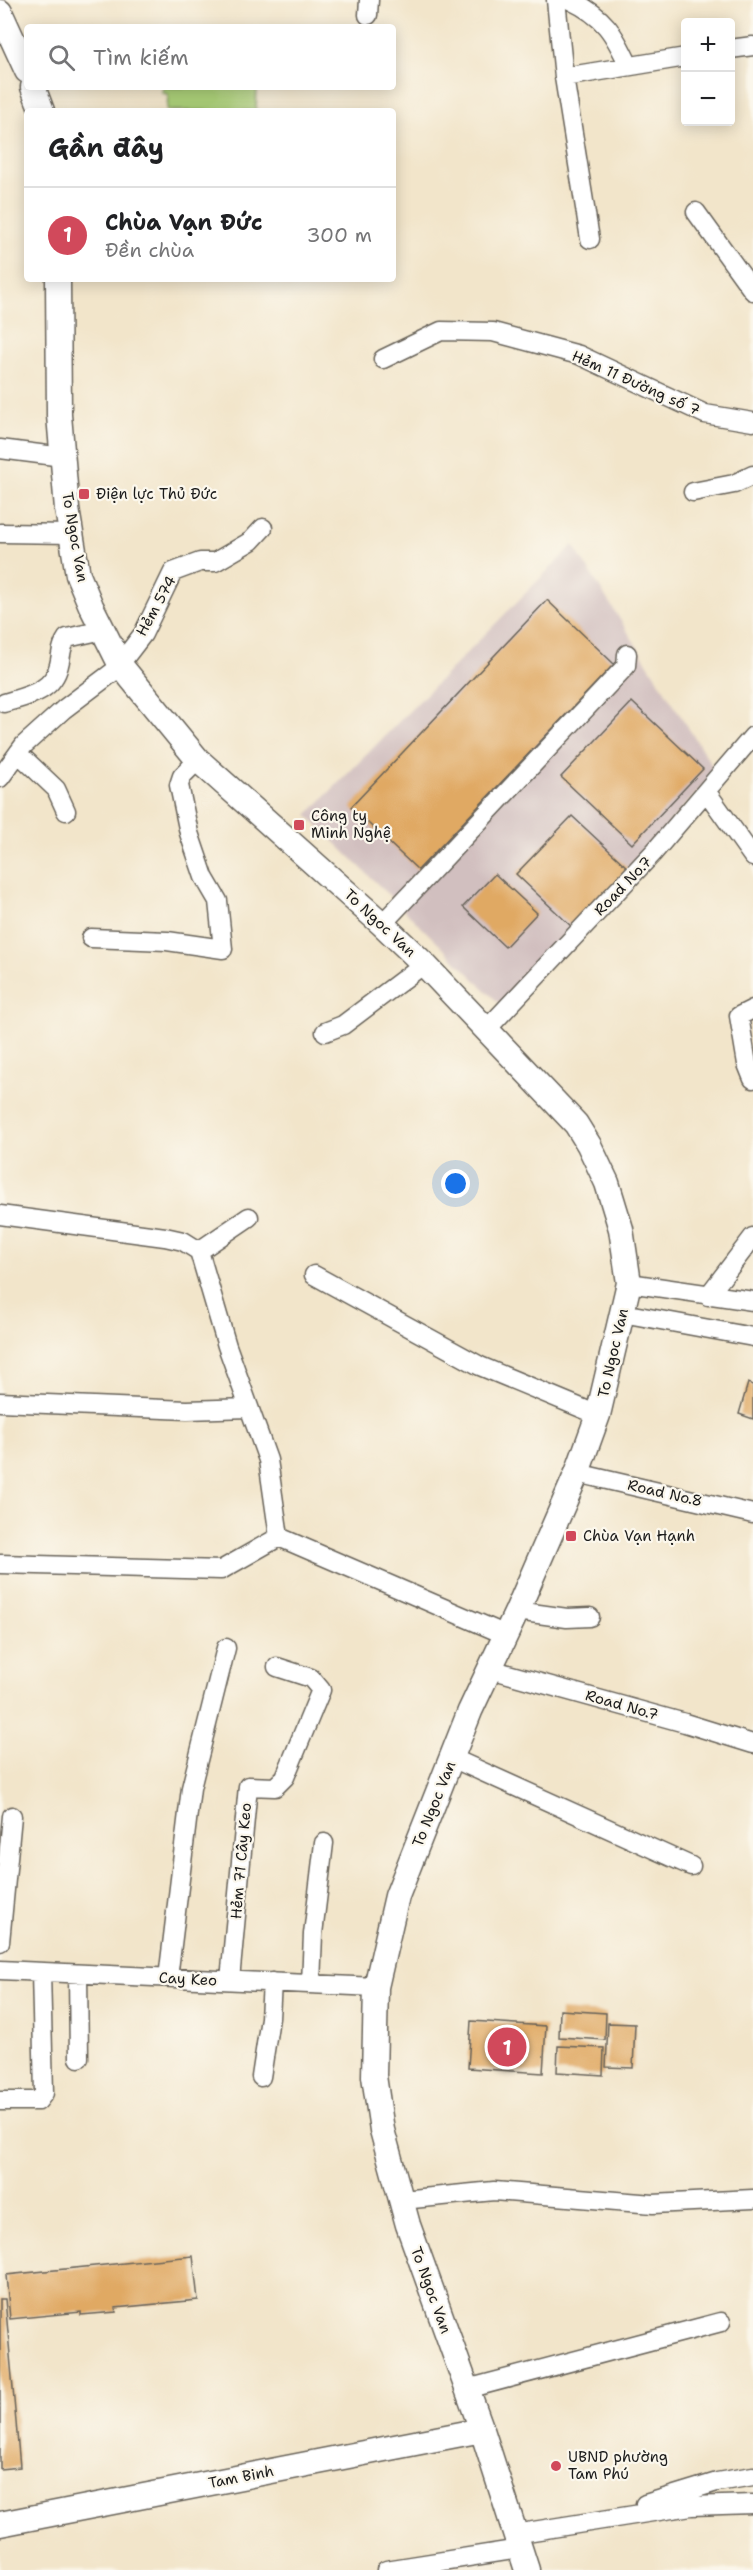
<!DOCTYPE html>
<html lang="vi">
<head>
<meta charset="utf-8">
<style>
	body { margin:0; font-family:"Shantell Sans",sans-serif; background:#f6f6f6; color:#202124 }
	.controls { position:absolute; right:18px; top:18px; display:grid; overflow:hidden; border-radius:6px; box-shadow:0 3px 15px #0003 }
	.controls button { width:54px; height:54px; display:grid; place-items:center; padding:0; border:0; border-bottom:2px solid #e0e0e0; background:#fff; color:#202124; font:30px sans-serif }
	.you { position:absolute; left:456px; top:1184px; width:21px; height:21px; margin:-15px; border:4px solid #fff; border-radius:50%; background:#1a73e8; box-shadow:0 0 0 9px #1a73e833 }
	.badge { display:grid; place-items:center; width:39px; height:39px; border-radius:50%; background:#d1495b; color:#fff; font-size:20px; font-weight:700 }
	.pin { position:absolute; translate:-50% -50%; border:3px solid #fff; box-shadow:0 2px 6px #0006 }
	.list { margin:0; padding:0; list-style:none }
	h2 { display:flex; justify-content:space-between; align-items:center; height:78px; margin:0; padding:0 24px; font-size:26px }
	h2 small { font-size:20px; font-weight:400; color:#757577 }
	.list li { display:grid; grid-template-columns:39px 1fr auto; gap:18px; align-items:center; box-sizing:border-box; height:96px; padding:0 24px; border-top:2px solid #e0e0e0 }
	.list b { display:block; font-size:22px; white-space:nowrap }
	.list p { margin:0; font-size:20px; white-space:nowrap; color:#757577 }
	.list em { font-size:20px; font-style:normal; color:#757577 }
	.icon { flex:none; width:33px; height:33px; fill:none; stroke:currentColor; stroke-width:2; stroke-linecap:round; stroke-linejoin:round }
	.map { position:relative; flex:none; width:753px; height:2570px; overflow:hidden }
	.search { position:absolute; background:#fff; box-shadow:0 3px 15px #0003; left:24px; top:24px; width:372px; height:66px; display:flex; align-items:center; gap:15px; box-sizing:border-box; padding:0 21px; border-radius:6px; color:#757577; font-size:22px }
	.panel { position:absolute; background:#fff; box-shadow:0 3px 15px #0003; left:24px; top:108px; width:372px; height:174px; border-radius:6px }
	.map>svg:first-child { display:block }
	.industrial { fill:#d1bfbf }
	.green { fill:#abcf78; stroke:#64764a; stroke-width:1.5 }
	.building { fill:#e0a963 }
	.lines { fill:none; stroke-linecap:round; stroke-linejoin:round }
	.minor-casing { stroke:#676259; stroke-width:21 }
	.major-casing { stroke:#676259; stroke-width:27 }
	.minor { stroke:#fff; stroke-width:18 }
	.major { stroke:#fff; stroke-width:24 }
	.poi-dot { fill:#d1495b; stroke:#fbf7ec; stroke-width:2 }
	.labels { text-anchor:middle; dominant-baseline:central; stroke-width:4.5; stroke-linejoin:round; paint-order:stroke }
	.street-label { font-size:15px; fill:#1c1c1c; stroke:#fbf7ec }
	.poi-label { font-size:15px; fill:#1c1c1c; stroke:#fbf7ec; text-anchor:start }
</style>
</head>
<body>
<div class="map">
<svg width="753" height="2570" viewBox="0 0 753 2570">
	<rect width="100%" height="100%" fill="#fbf7ec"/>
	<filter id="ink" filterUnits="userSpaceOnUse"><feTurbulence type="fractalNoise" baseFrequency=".0167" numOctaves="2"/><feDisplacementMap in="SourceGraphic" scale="12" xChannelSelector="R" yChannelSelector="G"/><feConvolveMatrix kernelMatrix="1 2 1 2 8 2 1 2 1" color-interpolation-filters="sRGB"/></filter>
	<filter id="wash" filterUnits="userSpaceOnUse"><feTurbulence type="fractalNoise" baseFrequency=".008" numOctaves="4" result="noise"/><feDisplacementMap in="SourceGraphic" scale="24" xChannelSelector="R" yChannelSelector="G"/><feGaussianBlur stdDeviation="1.35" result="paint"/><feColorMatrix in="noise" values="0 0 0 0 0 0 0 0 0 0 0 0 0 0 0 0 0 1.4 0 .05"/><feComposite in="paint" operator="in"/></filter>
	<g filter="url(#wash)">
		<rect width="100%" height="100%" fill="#f2e5ca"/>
		<!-- industrial -->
		<path class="industrial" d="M573 545 716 772 502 1006 307 815Z"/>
		<!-- green -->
		<path class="green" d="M163 87H257L256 111H167L168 94 162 93Z"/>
		<g id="blocks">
			<!-- building -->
			<path class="building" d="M547 600 614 664 418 870 351 807Z
				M632 702 703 769 632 844 561 777Z
				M572 816 629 869 573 928 516 874Z
				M495 874 537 913 505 947 463 907Z
				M748 1383 753 1385V1419L739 1414Z
				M560 2010 606 2013 605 2040 559 2037Z
				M471 2021 546 2026 543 2073 468 2068Z
				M608 2023 635 2024 633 2068 606 2067Z
				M558 2046 604 2048 603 2075 557 2072Z
				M193 2256 198 2300 115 2308 116 2312 81 2315V2312L10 2319 6 2275Z
				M0 2299H5L20 2467 0 2469Z"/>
		</g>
	</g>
	<g filter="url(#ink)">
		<use href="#blocks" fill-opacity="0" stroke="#676259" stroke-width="1.5"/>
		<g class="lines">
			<!-- minor casing -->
			<g class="minor-casing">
				<path id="minor" d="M556 0 564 77
					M570 0C604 16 614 33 629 66
					M368 15 369 0
					M730 49 753 46
					M696 212 753 291
					M590 239 564 77 686 57
					M383 359 441 331 493 332 579 355 705 414 753 422
					M0 449 63 457
					M693 492 734 484 753 475
					M0 533 73 534
					M120 664 143 634 173 572 200 562H215L251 541 263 528
					M4 703C27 696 53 692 59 665 62 654 60 648 67 638L103 630
					M18 753 56 789 66 811
					M0 778 24 745 64 709 121 666
					M706 791 753 857
					M382 924 626 666 627 654
					M91 938 167 941 223 949 218 901 204 877 189 833 179 785 182 776 198 760
					M753 1009 739 1016 747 1064 753 1079
					M486 1030 654 852 753 736
					M325 1032 343 1025 424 964
					M0 1215 165 1237 183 1241 199 1251 227 1346 268 1460 279 1537 506 1635
					M199 1251 249 1217
					M314 1275 480 1366 598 1415
					M629 1283 753 1301
					M708 1296 753 1237
					M622 1313 753 1337
					M0 1402 187 1410 249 1408
					M577 1473 753 1514
					M0 1564 221 1570 279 1537
					M517 1611 567 1618 590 1617
					M490 1669 685 1723 753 1744
					M452 1758 691 1866
					M0 1942 12 1816
					M0 1970 376 1987
					M78 1974 79 2058
					M168 1978 191 1788 226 1648
					M230 1980 248 1786 275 1787 285 1777 321 1690 311 1678 277 1667
					M311 1984 313 1934 324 1843
					M261 2077 270 2018 272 1982
					M0 2101H38L44 2093 41 1972
					M402 2200 494 2191 653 2204 753 2199
					M467 2389 721 2322
					M645 2504 717 2482 753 2476
					M514 2534 691 2506 753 2504
					M386 2570 520 2549"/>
			</g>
			<!-- major casing -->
			<g class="major-casing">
				<path id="major" d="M0 12 27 71
					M33 87 42 111
					M58 279 59 415 67 509 78 575 91 606 121 666 198 760 382 924 424 964 576 1124 589 1145 607 1183 621 1229 629 1283 622 1313 598 1415 577 1473 517 1611 470 1711 397 1896 376 1987 374 2076 382 2130 408 2225 482 2430 527 2570
					M0 2524 482 2430"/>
			</g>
			<!-- minor -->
			<use href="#minor" class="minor"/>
			<!-- major -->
			<use href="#major" class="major"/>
		</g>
	</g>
	<!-- markers -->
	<g class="poi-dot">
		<rect x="78" y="488" width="12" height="12" rx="3"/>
		<rect x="293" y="819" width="12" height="12" rx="3"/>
		<rect x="565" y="1530" width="12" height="12" rx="3"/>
		<circle cx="556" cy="2466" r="6"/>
	</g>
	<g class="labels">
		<!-- street labels -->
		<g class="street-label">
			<text transform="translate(636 383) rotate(24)">Hẻm 11 Đường số 7</text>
			<text transform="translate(75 537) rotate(80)">To Ngoc Van</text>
			<text transform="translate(156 606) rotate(-61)">Hẻm 574</text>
			<text transform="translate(623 886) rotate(-46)">Road No.7</text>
			<text transform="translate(380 923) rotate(43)">To Ngoc Van</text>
			<text transform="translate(613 1353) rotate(-77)">To Ngoc Van</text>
			<text transform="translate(665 1493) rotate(13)">Road No.8</text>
			<text transform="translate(622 1705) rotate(16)">Road No.7</text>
			<text transform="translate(434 1804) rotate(-68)">To Ngoc Van</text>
			<text transform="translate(241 1861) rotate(-85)">Hẻm 71 Cây Keo</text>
			<text transform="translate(188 1979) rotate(3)">Cay Keo</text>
			<text transform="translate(431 2290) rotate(70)">To Ngoc Van</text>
			<text transform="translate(241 2477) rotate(-11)">Tam Binh</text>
		</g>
		<!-- poi labels -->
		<g class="poi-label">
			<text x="96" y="494">Điện lực Thủ Đức</text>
			<text x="311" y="816">Công ty<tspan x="311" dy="17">Minh Nghệ</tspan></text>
			<text x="583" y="1536">Chùa Vạn Hạnh</text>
			<text x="568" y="2457">UBND phường<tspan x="568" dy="17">Tam Phú</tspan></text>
		</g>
	</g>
</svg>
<div class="controls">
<button>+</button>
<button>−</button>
</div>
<div class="you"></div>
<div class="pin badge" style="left:507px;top:2047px">1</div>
<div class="search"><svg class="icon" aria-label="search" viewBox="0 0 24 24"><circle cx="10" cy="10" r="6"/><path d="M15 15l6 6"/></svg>Tìm kiếm</div>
<section class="panel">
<h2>Gần đây<small></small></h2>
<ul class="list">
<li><span class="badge">1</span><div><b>Chùa Vạn Đức</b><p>Đền chùa</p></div><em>300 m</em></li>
</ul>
</section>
</div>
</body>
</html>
